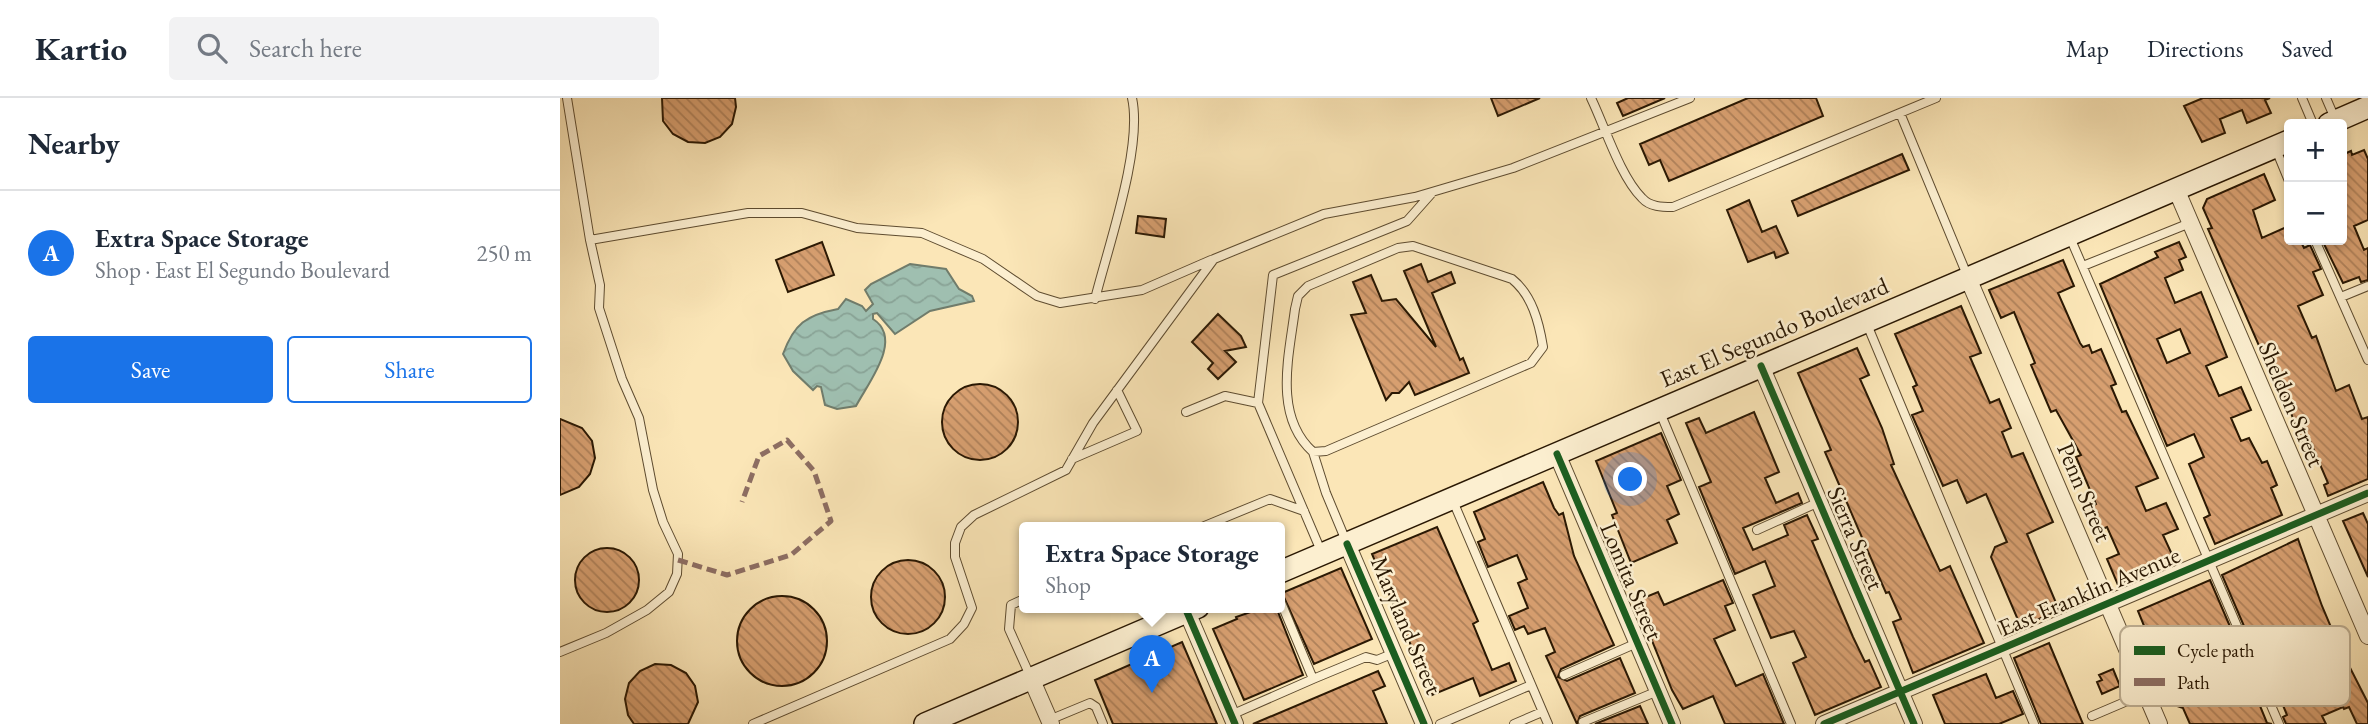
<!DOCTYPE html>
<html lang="en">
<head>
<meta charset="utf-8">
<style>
	body { margin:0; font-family:"EB Garamond",serif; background:#f2f2f3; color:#1f2937 }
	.controls { position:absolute; right:21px; top:21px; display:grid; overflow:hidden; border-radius:7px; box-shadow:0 4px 10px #0003 }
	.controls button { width:63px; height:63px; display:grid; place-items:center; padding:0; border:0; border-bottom:2px solid #e0e1e3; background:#fff; color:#1f2937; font:35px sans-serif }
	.you { position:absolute; left:1071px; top:382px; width:24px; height:24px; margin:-18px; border:5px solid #fff; border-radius:50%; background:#1a73e8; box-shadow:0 0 0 10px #1a73e833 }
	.badge { display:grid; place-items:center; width:46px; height:46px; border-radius:50%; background:#1a73e8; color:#fff; font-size:23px; font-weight:700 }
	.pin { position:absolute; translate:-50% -58px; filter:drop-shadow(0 2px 4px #0008) }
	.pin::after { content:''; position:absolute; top:37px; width:24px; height:21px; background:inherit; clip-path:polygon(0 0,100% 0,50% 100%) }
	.popup { position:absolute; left:459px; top:424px; width:266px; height:91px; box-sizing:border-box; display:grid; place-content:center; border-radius:7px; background:#fff; filter:drop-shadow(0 2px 5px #0005); font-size:23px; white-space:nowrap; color:#747a83 }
	.popup b { font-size:26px; color:#1f2937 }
	.popup::after { content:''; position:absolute; left:50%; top:100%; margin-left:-14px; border:14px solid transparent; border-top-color:#fff }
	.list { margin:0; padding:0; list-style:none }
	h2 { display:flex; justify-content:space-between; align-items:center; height:91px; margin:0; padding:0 28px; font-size:30px }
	h2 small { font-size:23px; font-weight:400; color:#747a83 }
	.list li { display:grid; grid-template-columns:46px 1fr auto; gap:21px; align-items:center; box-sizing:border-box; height:126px; padding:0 28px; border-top:2px solid #e0e1e3 }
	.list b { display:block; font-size:26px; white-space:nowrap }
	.list p { margin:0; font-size:23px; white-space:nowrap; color:#747a83 }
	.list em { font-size:23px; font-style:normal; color:#747a83 }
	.actions { display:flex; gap:14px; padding:21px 28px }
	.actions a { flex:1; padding:16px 0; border:2px solid #1a73e8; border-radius:7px; text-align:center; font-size:24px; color:#1a73e8 }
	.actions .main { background:#1a73e8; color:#fff }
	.icon { flex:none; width:38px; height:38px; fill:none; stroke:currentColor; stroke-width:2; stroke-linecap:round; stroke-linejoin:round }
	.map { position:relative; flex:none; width:1808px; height:626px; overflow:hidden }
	header { display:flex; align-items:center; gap:42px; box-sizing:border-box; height:98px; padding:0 35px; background:#fff; border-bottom:2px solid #e0e1e3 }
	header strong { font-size:33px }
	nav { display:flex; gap:38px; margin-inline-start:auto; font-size:24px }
	.search { width:490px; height:63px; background:#f2f2f3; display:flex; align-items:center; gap:18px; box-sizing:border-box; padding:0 24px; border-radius:7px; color:#747a83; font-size:26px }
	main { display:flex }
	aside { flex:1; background:#fff }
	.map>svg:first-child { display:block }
	.water { fill:url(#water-waves); stroke:#707c6b; stroke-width:2 }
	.building { fill:url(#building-back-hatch); stroke:#2a1803; stroke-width:2; fill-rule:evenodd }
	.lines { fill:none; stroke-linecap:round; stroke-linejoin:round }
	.lane-casing { stroke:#5e4c30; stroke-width:10 }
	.street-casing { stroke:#5e4c30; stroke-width:18 }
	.secondary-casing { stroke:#2a1803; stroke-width:24 }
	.lane { stroke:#fcefd0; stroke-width:8 }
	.street { stroke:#fcefd0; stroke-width:16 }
	.secondary { stroke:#fcefd0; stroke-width:21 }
	.quiet { stroke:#8d6e63; stroke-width:5; stroke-dasharray:10 5; stroke-linecap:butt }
	.cycleway-casing { stroke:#fcefd0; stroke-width:11 }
	.cycleway { stroke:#1b5e20; stroke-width:7 }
	.labels { text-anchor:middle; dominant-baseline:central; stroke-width:5; stroke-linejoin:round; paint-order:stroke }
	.street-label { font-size:24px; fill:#2a1803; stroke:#fcefd0 }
	.key { fill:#fcefd0; stroke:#bdae92; stroke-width:2 }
	.key-label { font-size:19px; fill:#2a1803 }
</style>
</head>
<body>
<header>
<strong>Kartio</strong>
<div class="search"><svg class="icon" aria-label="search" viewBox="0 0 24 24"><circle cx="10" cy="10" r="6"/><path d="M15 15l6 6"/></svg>Search here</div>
<nav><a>Map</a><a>Directions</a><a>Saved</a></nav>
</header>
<main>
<aside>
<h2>Nearby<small></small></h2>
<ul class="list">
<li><span class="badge">A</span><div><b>Extra Space Storage</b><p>Shop · East El Segundo Boulevard</p></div><em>250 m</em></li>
</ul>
<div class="actions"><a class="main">Save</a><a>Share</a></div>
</aside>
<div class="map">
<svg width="1808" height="626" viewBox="0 0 1808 626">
	<defs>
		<pattern id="water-waves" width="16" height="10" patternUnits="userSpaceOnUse" patternTransform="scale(1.75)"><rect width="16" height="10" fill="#9fbfb0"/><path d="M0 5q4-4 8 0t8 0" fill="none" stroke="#89a396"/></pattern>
		<pattern id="building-back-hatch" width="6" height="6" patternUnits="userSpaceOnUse" patternTransform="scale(1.75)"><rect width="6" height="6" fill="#d79f70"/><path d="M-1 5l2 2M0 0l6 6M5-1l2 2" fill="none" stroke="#af815a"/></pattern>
	</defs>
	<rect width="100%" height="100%" fill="#fbe6b7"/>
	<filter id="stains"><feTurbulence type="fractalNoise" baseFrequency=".00286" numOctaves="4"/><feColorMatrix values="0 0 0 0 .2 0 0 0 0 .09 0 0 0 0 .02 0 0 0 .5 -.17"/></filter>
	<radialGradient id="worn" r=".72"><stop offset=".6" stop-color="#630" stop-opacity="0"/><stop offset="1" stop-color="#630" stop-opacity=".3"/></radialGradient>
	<!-- water -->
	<path class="water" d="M350 166 386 171 399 191 412 198 414 203 370 213 335 236 317 215 313 216V221C344 241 308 285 296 308L277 311 265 307 261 289 257 288 253 292 233 273 223 256C234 226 246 217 278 211L286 201 302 208 306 213 313 206 305 192 311 186Z"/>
	<!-- building -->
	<path class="building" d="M102 0H175L176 9 172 26 160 39 145 45 128 44 113 36 103 23Z
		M931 0H980L938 18Z
		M1068 0H1105L1063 18 1057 5Z
		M1188 0H1256L1263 18 1109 83 1100 62 1089 67 1080 46Z
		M1643 0H1710L1705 2 1711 15 1687 25 1682 12 1660 21 1665 35 1642 44 1624 8Z
		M1804 52 1808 61V122L1794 128 1804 152 1808 150V182L1801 184 1799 179 1783 185 1762 142H1782V57L1791 53 1792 57Z
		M1342 56 1349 72 1238 118 1232 103Z
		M1704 76 1715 102 1693 112 1702 140 1729 128V142H1740L1744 150 1750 147 1761 171 1753 174 1763 197 1738 208 1752 240 1756 238 1776 293 1789 287 1802 321 1808 319V381L1768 398 1764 387 1768 385 1750 343 1743 346 1715 274 1710 265 1707 266 1648 131 1652 130 1643 110 1647 101Z
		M1189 102 1202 134 1216 128 1228 155 1216 160 1214 154 1188 164 1167 112Z
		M578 118 606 121 604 139 576 135Z
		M262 144 274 177 228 194 216 162Z
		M1619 144 1626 159 1619 162 1623 172 1605 180 1615 205 1641 194 1667 259 1646 268 1659 298 1681 289 1691 312 1671 320 1681 343 1689 340 1702 365 1707 363 1717 387 1711 390 1722 417 1655 446 1644 420 1650 417 1629 366 1644 359 1634 336 1607 348 1540 186 1598 159 1595 154ZM1620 231 1630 255 1607 265 1597 241Z
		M1503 162 1514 188 1498 195 1520 245 1523 249 1529 247 1532 255 1541 251 1556 286 1551 288 1562 314 1566 313 1598 380 1576 389 1586 413 1606 405 1618 431 1603 437 1615 463 1558 487 1547 461 1559 456 1547 429 1540 432 1530 409 1536 406 1516 359 1521 357 1496 312 1491 314 1471 267 1475 265 1454 214 1441 220 1429 192Z
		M861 166 868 184 891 174 895 185 872 195 900 262 903 260 909 275 855 297 849 284 839 295H832L826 302 791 217 806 215 793 184 811 177 822 203 836 201 876 249 844 173Z
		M1401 208 1421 255 1410 259 1430 305 1439 301 1451 330 1442 334 1452 359 1463 355 1493 424 1467 436 1499 512 1461 529 1431 459 1435 449 1447 444 1426 396 1407 405 1397 382 1383 388 1352 317 1363 313 1353 289 1357 287 1335 236Z
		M658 216 681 238 686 249 665 253 676 264 658 281 648 271 653 265 632 244Z
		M1297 250 1309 277 1300 281 1322 330 1334 366 1331 367 1380 473 1390 468 1424 545 1353 575 1333 524 1341 521 1329 494 1326 495 1265 354 1271 352 1238 275Z
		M382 324a38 38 0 1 1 76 0a38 38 0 1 1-76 0Z
		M1194 314 1219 374 1205 380 1216 405 1238 395 1242 405 1183 430 1193 452 1228 437 1224 427 1247 417 1258 441 1252 443 1293 539 1305 564 1309 562 1321 589 1255 617 1233 565 1246 559 1234 533 1211 540 1193 497 1215 488 1205 463 1175 476 1139 389 1151 384 1126 325 1139 320 1146 335Z
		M0 321 22 330 32 343 35 360 30 376 19 389 0 397Z
		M1101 335 1121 382 1107 388 1119 416 1107 422 1117 445 1071 465 1052 417 1057 415 1036 363Z
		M983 384 994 410 999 417 1003 415 1014 458 1054 547 1001 571 998 579 1007 583 1060 560 1075 595 1020 618 1017 626 986 558 995 554 985 530 968 536 964 528 955 532 949 518 968 510 958 485 967 481 957 457 928 469 918 444 925 441 914 414Z
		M1803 415 1808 426V479L1783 423Z
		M877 429 918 523 913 526 932 572 949 565 956 583 920 598 913 580 872 597 812 456Z
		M1738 441 1762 508 1773 534 1777 532 1786 553 1782 554 1808 605V626H1797L1789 609 1784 611 1783 609 1762 618 1766 626H1726L1723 619 1727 617 1713 583 1710 584 1696 556 1662 477Z
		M15 482a32 32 0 1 1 64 0a32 32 0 1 1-64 0Z
		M311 499a37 37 0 1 1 74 0a37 37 0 1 1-74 0Z
		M781 470 812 541 754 566 722 495Z
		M1163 482 1173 505 1165 508 1175 532 1154 541 1176 588 1203 576 1224 626H1165L1153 598 1123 611 1112 592 1076 503 1098 494 1104 507Z
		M1650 482 1684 561 1675 565 1690 600 1696 598 1707 625 1712 626H1630L1623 610 1617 608 1632 583 1610 592 1578 513Z
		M177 543a45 45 0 1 1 90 0a45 45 0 1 1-90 0Z
		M705 509H716L743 577 684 602 653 531 677 521 676 519Z
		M622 544 657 626H553L535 582Z
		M1489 545 1523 626H1481L1475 611 1454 560Z
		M95 566 111 567 126 575 135 588 138 604 128 626H74L68 617 65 601 69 585 80 573Z
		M1553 571 1560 588 1542 596 1537 584 1542 582 1539 577Z
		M818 573 825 588 813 593 827 626H693Z
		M1426 576 1436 600 1453 593 1463 616 1439 626H1385L1373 597Z
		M1080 608 1088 626H1035Z"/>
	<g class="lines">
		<!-- lane casing -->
		<g class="lane-casing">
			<path id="lane" d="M7 0 30 142 188 115H242L297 130 362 135 423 161 477 198 500 205 582 192 651 162
				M1031 0C1045 29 1060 78 1082 100 1090 109 1102 109 1113 109L1376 0
				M1742 0 1753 26
				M1766 0 1776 23
				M1340 15 1407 177
				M1715 49 1729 83
				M1509 137 1719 626
				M1755 142 1808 262
				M1523 168 1630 125
				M1781 199 1808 188
				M535 201C548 149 583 50 572 0
				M1306 224 1474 626
				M1099 312 1231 626
				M626 314 665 298 698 305
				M753 354C713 318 729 258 735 211L738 198 748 188 838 150 853 148 952 181C972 197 979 224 983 249L971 265 766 353 753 354 766 395 786 443
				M512 361 577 333 557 292
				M893 403 988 626
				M642 429 710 401 744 413
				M1197 432 1259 404
				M761 453 698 305 713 177 847 123 871 96
				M464 501 451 507 449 531 471 580
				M0 554 46 535 87 512 109 494 117 476 118 456 103 424 93 392 79 320 62 281 39 210 40 187 30 142
				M1004 577 1077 545
				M753 581 806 559 817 562 834 555
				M671 617 753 581 720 502
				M1532 618 1586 595
				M489 622 530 605 536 609 543 626
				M1023 624 1098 593
				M193 626 390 541 404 526 412 510 395 459V445L401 429 414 417 506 372 533 325 654 161 764 116 855 99 953 70 1130 0
				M880 626 971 587
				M954 626 982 614"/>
		</g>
		<!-- street casing -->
		<g class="street-casing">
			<path id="street" d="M1616 91 1808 538
				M1408 180 1599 626
				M1201 268 1354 626
				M997 356 1112 626
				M787 446 864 626
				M627 514 675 626
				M471 580 491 626
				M1264 626 1808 395"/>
		</g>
		<!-- secondary casing -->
		<g class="secondary-casing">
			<path id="secondary" d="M1769 26 1808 9
				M720 474 1729 43
				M365 626 638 509"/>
		</g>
		<!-- lane -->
		<use href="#lane" class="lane"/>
		<!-- street -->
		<use href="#street" class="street"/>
		<!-- secondary -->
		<use href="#secondary" class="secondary"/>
		<!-- quiet -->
		<path class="quiet" d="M118 462 167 477 231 457 271 423 254 373 227 342 199 358 182 404"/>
		<!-- cycleway casing -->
		<g class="cycleway-casing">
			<path id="cycleway" d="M1201 268 1354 626
				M997 356 1112 626
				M787 446 864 626
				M627 514 675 626
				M1264 626 1808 395"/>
		</g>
		<!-- cycleway -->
		<use href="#cycleway" class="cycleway"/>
	</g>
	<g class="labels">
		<!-- street labels -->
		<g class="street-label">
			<text transform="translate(1214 234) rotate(-23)">East El Segundo Boulevard</text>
			<text transform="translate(1732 306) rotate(67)">Sheldon Street</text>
			<text transform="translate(1525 394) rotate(67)">Penn Street</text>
			<text transform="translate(1296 440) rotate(67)">Sierra Street</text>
			<text transform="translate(1072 483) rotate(67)">Lomita Street</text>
			<text transform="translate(1529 493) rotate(-23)">East Franklin Avenue</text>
			<text transform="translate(847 527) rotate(67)">Maryland Street</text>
		</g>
	</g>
	<!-- legend -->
	<rect x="1560" y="528" width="230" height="80" rx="10" class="key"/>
	<rect x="1574" y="548" width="31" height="9" fill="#1b5e20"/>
	<rect x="1574" y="580" width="31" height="8" fill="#8d6e63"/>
	<g class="key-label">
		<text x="1617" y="559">Cycle path</text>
		<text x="1617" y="591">Path</text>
	</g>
	<rect width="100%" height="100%" filter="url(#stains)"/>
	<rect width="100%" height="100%" fill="url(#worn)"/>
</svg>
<div class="controls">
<button>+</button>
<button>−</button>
</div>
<div class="you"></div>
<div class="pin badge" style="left:592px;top:595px">A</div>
<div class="popup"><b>Extra Space Storage</b>Shop</div>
</div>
</main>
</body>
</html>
